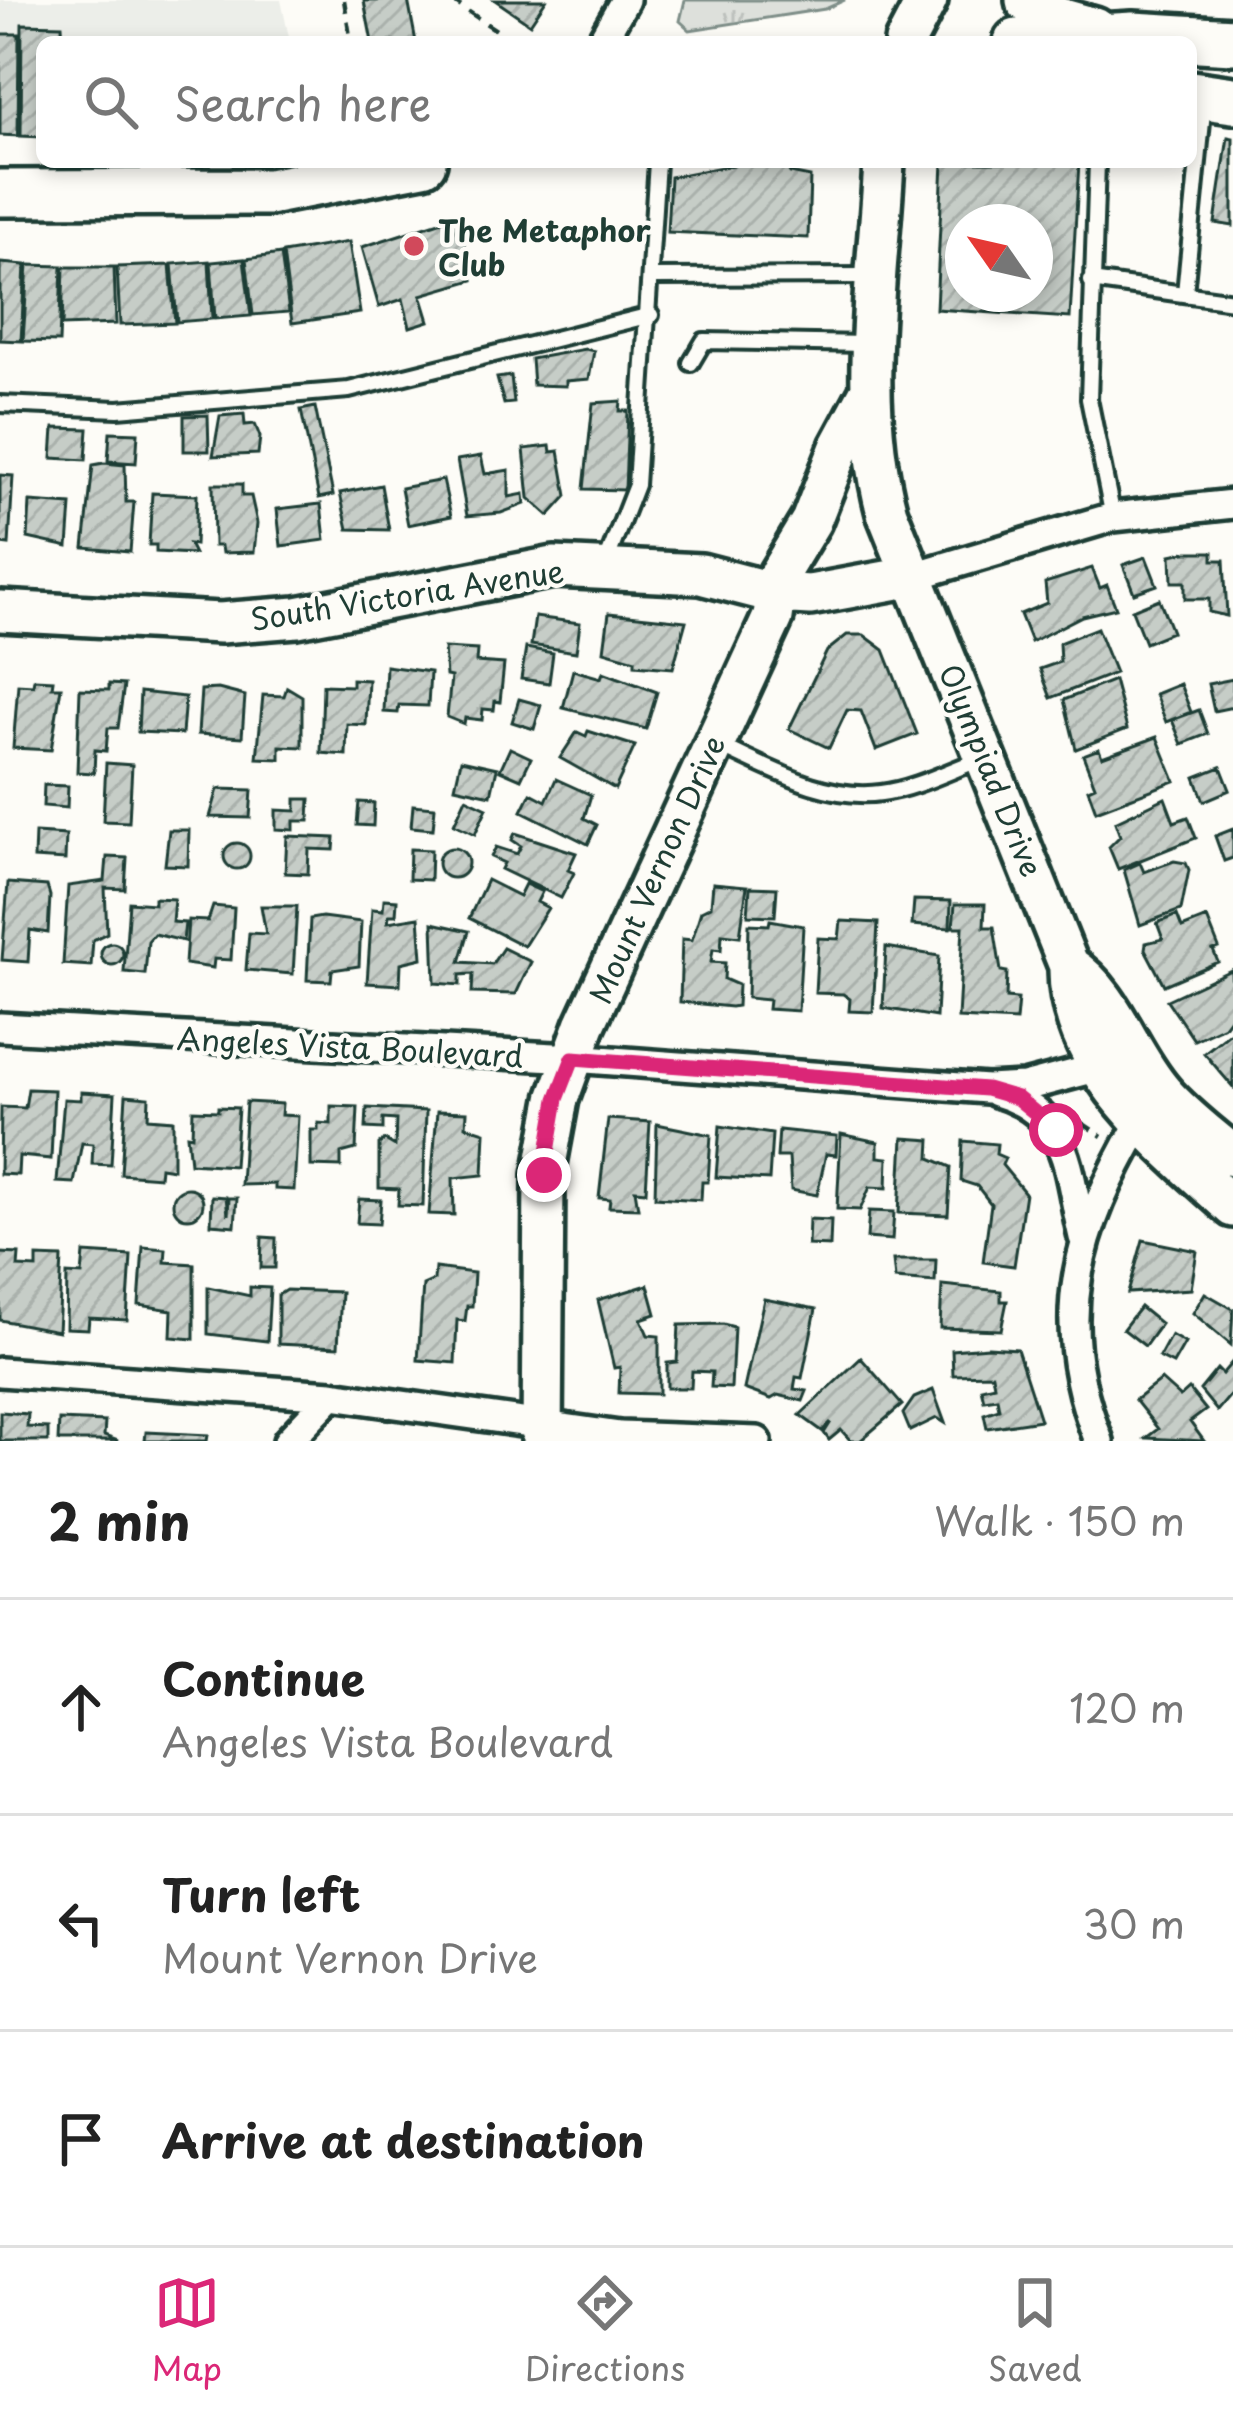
<!DOCTYPE html>
<html lang="en">
<head>
<meta charset="utf-8">
<style>
	body { margin:0; font-family:"Playpen Sans",sans-serif; background:#f2f2f2; color:#222 }
	.compass { position:absolute; left:945px; top:204px; width:108px; height:108px; border-radius:50%; background:#fff; box-shadow:0 6px 18px #0003; rotate:304deg }
	.stop { position:absolute; width:36px; height:36px; margin:-27px; border:9px solid #db2777; border-radius:50%; background:#fff }
	.stop.end { background:#db2777; border-color:#fff; box-shadow:0 3px 12px #0008 }
	.list { margin:0; padding:0; list-style:none }
	h2 { display:flex; justify-content:space-between; align-items:center; height:156px; margin:0; padding:0 48px; font-size:51px }
	h2 small { font-size:39px; font-weight:400; color:#767676 }
	.list li { display:grid; grid-template-columns:78px 1fr auto; gap:36px; align-items:center; box-sizing:border-box; height:216px; padding:0 48px; border-top:3px solid #e0e0e0 }
	.list b { display:block; font-size:45px; white-space:nowrap }
	.list p { margin:0; font-size:39px; white-space:nowrap; color:#767676 }
	.list em { font-size:39px; font-style:normal; color:#767676 }
	.icon { flex:none; width:66px; height:66px; fill:none; stroke:currentColor; stroke-width:2; stroke-linecap:round; stroke-linejoin:round }
	.map { position:relative; flex:none; width:1233px; height:1441px; overflow:hidden }
	.search { position:absolute; background:#fff; box-shadow:0 6px 18px #0003; left:36px; right:36px; top:36px; height:132px; display:flex; align-items:center; gap:30px; box-sizing:border-box; padding:0 42px; border-radius:18px; color:#767676; font-size:45px }
	.sheet { height:804px; background:#fff }
	nav { display:flex; justify-content:space-around; align-items:center; box-sizing:border-box; height:168px; border-top:3px solid #e0e0e0; background:#fff; font-size:33px; color:#767676 }
	nav a { display:grid; justify-items:center; gap:6px }
	nav .on { color:#db2777 }
	.map>svg:first-child { display:block }
	.built { fill:#eceee9 }
	.park { fill:url(#park-tufts); stroke:#7e8e88; stroke-width:3 }
	.building { fill:url(#building-hatch); stroke:#1f3d34; stroke-width:3; fill-rule:evenodd }
	.lines { fill:none; stroke-linecap:round; stroke-linejoin:round }
	.lane-casing { stroke:#1f3d34; stroke-width:22 }
	.street-casing { stroke:#1f3d34; stroke-width:36 }
	.secondary-casing { stroke:#1f3d34; stroke-width:48 }
	.primary-casing { stroke:#1f3d34; stroke-width:54 }
	.path { stroke:#1f3d34; stroke-width:4.5; stroke-dasharray:12 9; stroke-linecap:butt }
	.lane { stroke:#fdfcf7; stroke-width:14 }
	.street { stroke:#fdfcf7; stroke-width:27 }
	.secondary { stroke:#fdfcf7; stroke-width:39 }
	.primary { stroke:#fdfcf7; stroke-width:45 }
	.route { stroke:#db2777; stroke-width:15 }
	.poi-dot { fill:#d1495b; stroke:#fdfcf7; stroke-width:4.5 }
	.labels { text-anchor:middle; dominant-baseline:central; stroke-width:9; stroke-linejoin:round; paint-order:stroke }
	.poi-label { font-size:30px; font-weight:bold; fill:#1f3d34; stroke:#fdfcf7; text-anchor:start }
	.street-label { font-size:30px; fill:#1f3d34; stroke:#fdfcf7 }
</style>
</head>
<body>
<div class="map">
<svg width="1233" height="1441" viewBox="0 0 1233 1441">
	<defs>
		<pattern id="park-tufts" width="24" height="20" patternUnits="userSpaceOnUse" patternTransform="scale(3)"><rect width="24" height="20" fill="#dde0db"/><path d="M3 7l-1-3M5 7V3M7 7l1-3M15 17l-1-3M17 17v-4M19 17l1-3" fill="none" stroke="#bdc1bd"/></pattern>
		<pattern id="building-hatch" width="6" height="6" patternUnits="userSpaceOnUse" patternTransform="scale(3)"><rect width="6" height="6" fill="#c6cdc7"/><path d="M-1 1l2-2M0 6l6-6M5 7l2-2" fill="none" stroke="#aab1ac"/></pattern>
	</defs>
	<rect width="100%" height="100%" fill="#fdfcf7"/>
	<filter id="ink" filterUnits="userSpaceOnUse"><feTurbulence type="fractalNoise" baseFrequency=".00833" numOctaves="2"/><feDisplacementMap in="SourceGraphic" scale="24" xChannelSelector="R" yChannelSelector="G"/><feConvolveMatrix kernelMatrix="1 2 1 2 8 2 1 2 1" color-interpolation-filters="sRGB"/></filter>
	<g filter="url(#ink)">
		<!-- built -->
		<path class="built" d="M0 0H281L290 42H42V134L0 135Z"/>
		<!-- park -->
		<path class="park" d="M685 0H845L825 9 690 30 680 21Z"/>
		<!-- building -->
		<path class="building" d="M408 0 416 42H372L364 1Z
			M495 0H546L530 24Z
			M22 24 62 25 63 42H42V137L21 136Z
			M0 34H19L18 136 0 135Z
			M1228 137 1233 138V226L1215 223Z
			M748 162H784L790 173 810 177 808 238 667 232 670 177Z
			M943 162H1079L1070 318 936 309ZM963 222H1035V294H963Z
			M458 216 473 280 421 295 429 321 410 327 403 299 379 307 362 247Z
			M349 242 360 313 292 323 283 253Z
			M281 254 289 312 253 315 246 259Z
			M244 259 251 316 215 319 211 262Z
			M209 261 212 319 177 322 172 264Z
			M0 263 25 265 21 341 0 340Z
			M28 265 62 266 59 342 23 341Z
			M170 265 175 323 120 325 117 267Z
			M64 267H114L116 324 62 326Z
			M585 349 594 351 589 379 566 381V386L533 385 531 359Z
			M511 376 514 403 504 404 497 378Z
			M621 401 620 411H628L625 490 584 489 593 403Z
			M315 407 333 495 319 498 301 410Z
			M244 414 245 425 255 424 260 437 258 454 213 456 220 416Z
			M208 415 209 451H184V416Z
			M54 428 88 429 86 460 52 458Z
			M110 432 138 433 136 463 108 461Z
			M550 446 551 452 559 451 567 496 549 516 529 498 524 449Z
			M481 456 485 474 509 470V497L524 494 525 504 501 513 467 516 457 460Z
			M104 463 125 465 126 502H134L130 552 84 548 93 465Z
			M0 475 13 476 9 545 0 544Z
			M443 480 451 516 408 525 401 488Z
			M213 484H242V496H251L257 523 254 552 222 553 221 546H214Z
			M381 485 389 530 348 529 340 493Z
			M152 493 197 495 195 545 189 544 194 554 156 552V545H149Z
			M30 502 71 505 68 547 28 538Z
			M321 504 325 540 281 546 277 509Z
			M1185 552H1213V560H1224L1227 616 1209 612V599H1185V582H1172L1171 555Z
			M1146 557 1157 585 1134 593 1123 565Z
			M1092 568 1100 588 1107 585 1116 608 1082 616 1031 642 1020 614 1047 603 1045 583Z
			M1159 599 1172 632 1145 643 1132 610Z
			M609 613 686 621 673 668 635 665V660L604 651Z
			M535 617 580 623 576 652 531 645Z
			M1097 628 1115 673 1051 698 1040 669 1060 662 1059 643Z
			M847 635H864L884 650 917 734 876 750 861 711 847 710 829 748 789 729 827 651Z
			M444 648 477 650 476 662 504 664 500 702 495 701 494 710 483 709 482 720 465 718 464 724 447 717 451 677 446 676Z
			M526 648 553 653 549 683 521 679Z
			M386 666 430 672 428 706 399 705 398 713 384 712Z
			M573 670 601 678 603 672 657 692 646 729 563 708Z
			M34 679 53 680 52 687H61L51 750 13 748 18 684 33 685Z
			M352 679 368 680 366 725 347 724 346 755 321 753 323 685 352 686Z
			M1233 679V707L1214 711 1208 684Z
			M1114 680 1127 729 1076 749 1064 700Z
			M109 684 124 685 118 728H108L106 751 95 750 94 773 77 772 80 689 109 690Z
			M1180 684 1191 712 1166 722 1155 694Z
			M287 687 302 696V747L280 746V759L257 758 263 695 284 696Z
			M218 689 245 696 242 737 198 734 201 690Z
			M140 692 185 697 182 734 138 732Z
			M519 699 541 705 534 729 512 722Z
			M1199 710 1208 734 1182 744 1172 720Z
			M588 731 635 746 615 789 560 758 577 732 586 736Z
			M1157 737 1175 781 1096 811 1088 789 1095 786 1083 755 1099 749 1102 757Z
			M510 748 531 758 521 779 500 770Z
			M461 760 497 768 491 795 455 787Z
			M106 763 132 765 129 822 103 821Z
			M1221 767 1230 790 1204 801 1195 777Z
			M556 779 591 795 584 818 597 825 588 844 522 811 531 793 546 801Z
			M44 785 68 786 67 808 43 806Z
			M218 789 252 790 250 818 210 817Z
			M466 798 487 808 475 834 454 824Z
			M1165 798 1174 822 1188 817 1196 838 1118 869 1109 847 1120 836 1115 822Z
			M296 799H310L309 821H294V830L276 829V810L296 811Z
			M359 802 374 803 373 826 357 825Z
			M413 805 435 807 433 829 411 827Z
			M1233 829V858L1224 861 1215 836Z
			M169 830H189L188 866 165 865Z
			M35 833 66 835 65 860 34 858Z
			M515 833 576 853 568 870 574 873 561 898 501 869 504 863 491 857 496 847 517 854 521 846 512 840Z
			M287 836 335 838 334 850 309 849 308 874 285 873Z
			M224 856a13 13 0 1 1 26 0a13 13 0 1 1-26 0Z
			M438 863a15 15 0 1 1 30 0a15 15 0 1 1-30 0Z
			M410 849 431 850 430 880 409 879Z
			M107 857 127 858 125 889 105 888 107 933 93 940 91 966 63 964 68 886 105 881Z
			M1174 861 1186 863 1189 870 1181 910 1140 925 1124 870 1140 863 1144 872Z
			M487 880 519 896 525 884 542 892 537 902 548 908 524 946 469 918Z
			M8 883 47 886 50 896 48 933 30 930 28 962 2 960Z
			M713 883 747 886 740 936 722 934 721 950 713 949 711 962 725 963 724 979 738 985 737 1006 731 1007 680 1002 682 939 692 940 701 911 711 906Z
			M750 887 777 888 775 916 748 915Z
			M154 898 174 899 172 922 185 923 183 941 154 934 148 941 145 974 124 972 129 902 154 904Z
			M384 899 397 900 396 915H389L388 922 419 917 422 958 401 963 400 985 367 983 372 909 383 910Z
			M914 900 951 901 950 928 912 925Z
			M955 904H985L984 927H994L1001 971 1007 972 1006 998 1018 999 1016 1021 958 1018 963 927H953Z
			M213 906 234 908 231 960 214 959 213 968 185 964 188 920 208 921Z
			M261 906H297L293 974 246 970 249 933 266 934Z
			M1177 915 1182 928 1207 918 1219 948 1213 950 1218 962 1164 985 1145 949 1146 943 1163 939 1157 923Z
			M322 917 361 922 359 966 332 970 331 981 307 980 310 919Z
			M770 920 803 926 798 1011 768 1009 769 1000 747 998 749 924 769 925Z
			M841 921 878 923 873 1012 849 1011 850 999 843 994 815 993 818 938 839 939Z
			M433 923 469 931 460 962 492 964 503 948 531 962 516 994 472 993 473 974 460 975V985L435 983Z
			M101 954a11 11 0 1 1 22 0a11 11 0 1 1-22 0Z
			M886 947 939 956 936 1017 883 1008Z
			M1231 970 1233 1014 1224 1026 1194 1040 1167 1000Z
			M1233 1030V1087L1204 1053Z
			M28 1089 54 1090 51 1159 19 1156 18 1175 0 1174 1 1107 25 1108Z
			M81 1092 115 1094 111 1165 92 1164 93 1144 82 1143 74 1183 57 1182 64 1099 81 1100Z
			M126 1095 149 1097 148 1118 173 1120V1169L160 1167 159 1177 121 1174Z
			M246 1102 282 1104 281 1115 298 1116 294 1190 275 1189V1184L241 1185Z
			M331 1106 358 1107 356 1149 341 1153V1167L311 1166V1130H318V1123L331 1124Z
			M218 1107 238 1108 234 1166 190 1163 187 1135 192 1136 193 1110 218 1111Z
			M367 1108 426 1111 423 1206 398 1205 399 1189 379 1188V1144L385 1140 395 1146 396 1120 383 1119V1129L366 1128Z
			M437 1111 467 1112 466 1126 485 1132 483 1175 453 1178 454 1215 429 1214Z
			M608 1119 650 1122 646 1191 635 1190 638 1208 609 1207 610 1199 599 1198Z
			M657 1124 711 1135 708 1182H702L701 1200 655 1197Z
			M720 1126 772 1134 769 1180 716 1177Z
			M779 1130 837 1136 836 1155 826 1154 817 1195 791 1190 789 1157H777Z
			M841 1134 878 1142V1157L888 1158 887 1188 870 1187 860 1210 837 1209Z
			M903 1138 931 1140 930 1158 951 1167 948 1215 899 1213Z
			M963 1141 997 1144 996 1154 1005 1158 1002 1165 1025 1193 1014 1266 983 1262 991 1204 977 1186 961 1181Z
			M173 1203a15 15 0 1 1 30 0a15 15 0 1 1-30 0Z
			M212 1196 226 1197 228 1215 229 1198H237L235 1226 211 1224Z
			M359 1199 381 1200 379 1224 357 1223Z
			M869 1211 894 1212 892 1240 867 1238Z
			M809 1219 831 1220 830 1246 808 1245Z
			M262 1237 276 1238 275 1268H261Z
			M1143 1240 1197 1251 1191 1289 1128 1293Z
			M143 1247 166 1249 165 1262 194 1264V1339L171 1337 172 1310 139 1305Z
			M0 1253 19 1254 18 1267 37 1268V1257L62 1258 58 1331 0 1320Z
			M84 1253 131 1256 127 1320 89 1318 88 1329 66 1328 67 1274 82 1275Z
			M893 1260H936L935 1282 895 1279Z
			M435 1268 474 1273 472 1306H467L465 1321 457 1320 455 1363 418 1360 423 1285 434 1280Z
			M648 1285 656 1314 641 1319 648 1335 659 1336V1394L619 1393 620 1367 614 1368 598 1300Z
			M942 1285 1001 1291V1301H1007L1001 1330 940 1328Z
			M208 1287 250 1296V1287L270 1288 267 1341 208 1334Z
			M286 1290 341 1292 338 1347 278 1344V1295Z
			M1205 1293 1233 1309 1231 1345 1193 1313Z
			M764 1299 816 1309 802 1378 796 1377 794 1389 807 1391 803 1401 778 1395 771 1399 744 1389Z
			M1140 1307 1161 1324 1145 1346 1123 1329Z
			M723 1324 734 1327 731 1388 711 1387 712 1372 692 1371 691 1388H667V1363L677 1362 679 1325Z
			M1171 1335 1185 1343 1173 1364 1159 1357Z
			M988 1347 1017 1349 1040 1420 987 1428 984 1414 999 1409 997 1398 984 1400 981 1388 994 1385 992 1374 953 1375 952 1350Z
			M861 1358 902 1405 860 1441H851L841 1430 829 1440 824 1433 831 1422 822 1431 800 1415Z
			M1233 1361V1392L1217 1411 1200 1390 1217 1369 1222 1374Z
			M1161 1380 1180 1397 1189 1389 1206 1410 1190 1422 1204 1441 1146 1438 1158 1429 1135 1400Z
			M933 1390 945 1423 937 1418 910 1431 903 1414 914 1398Z
			M0 1412 28 1414 27 1427 48 1428V1441H0Z
			M59 1420 105 1422 104 1436 118 1441H58Z
			M146 1432 208 1435 207 1441H145Z"/>
		<g class="lines">
			<!-- lane casing -->
			<g class="lane-casing">
				<path id="lane" d="M1097 162 1089 399 1113 517
					M653 277 872 276
					M1091 281 1233 301
					M1185 293 1204 101
					M691 363 704 341 866 344
					M0 404 118 409 349 390 651 315
					M604 567 636 485 657 162
					M718 745C768 767 824 801 881 793 914 789 949 771 981 759"/>
			</g>
			<!-- street casing -->
			<g class="street-casing">
				<path id="street" d="M601 42 625 0
					M914 576 1113 517 1233 504
					M0 1027 573 1058 987 1089 1024 1087 1100 1067
					M996 1092C1072 1114 1067 1171 1083 1237
					M0 1372 332 1395 620 1436 757 1441
					M288 1441 332 1395
					M1099 1441C1050 1319 1077 1231 1140 1123"/>
			</g>
			<!-- secondary casing -->
			<g class="secondary-casing">
				<path id="secondary" d="M905 42 927 0
					M884 162C878 280 856 397 887 513L1069 966C1067 1069 1164 1144 1233 1207
					M0 611 220 623 297 617 554 567 701 574 775 593 810 595 914 576
					M1069 966C1114 995 1127 1052 1163 1093 1183 1116 1210 1136 1233 1156
					M542 1441 544 1175 558 1099 585 1025 773 617 779 574 811 521 840 447 868 395"/>
			</g>
			<!-- primary casing -->
			<g class="primary-casing">
				<path id="primary" d="M1029 0 1055 20 1094 31
					M1017 42 1133 35 1233 41
					M1191 94 1233 100
					M0 193 269 192 423 162"/>
			</g>
			<!-- path -->
			<path class="path" d="M344 0 351 42
				M451 0 514 42
				M1082 1123 1102 1136"/>
			<!-- lane -->
			<use href="#lane" class="lane"/>
			<!-- street -->
			<use href="#street" class="street"/>
			<!-- secondary -->
			<use href="#secondary" class="secondary"/>
			<!-- primary -->
			<use href="#primary" class="primary"/>
		</g>
	</g>
	<g class="lines" filter="url(#ink)">
		<!-- route -->
		<path class="route" d="M544 1175 557 1099 573 1058 986 1089 1017 1098 1056 1130"/>
	</g>
	<!-- markers -->
	<circle class="poi-dot" cx="414" cy="246" r="12"/>
	<g class="labels">
		<!-- poi labels -->
		<g class="poi-label">
			<text x="438" y="229">The Metaphor<tspan x="438" dy="34">Club</tspan></text>
		</g>
		<!-- street labels -->
		<g class="street-label">
			<text transform="translate(407 594) rotate(-9)">South Victoria Avenue</text>
			<text transform="translate(992 770) rotate(68)">Olympiad Drive</text>
			<text transform="translate(656 869) rotate(-66)">Mount Vernon Drive</text>
			<text transform="translate(350 1046) rotate(3)">Angeles Vista Boulevard</text>
		</g>
	</g>
</svg>
<svg class="compass" viewBox="-18 -18 36 36"><path d="M0-13l5 13h-10z" fill="#e53935"/><path d="M0 13l5-13h-10z" fill="#767676"/></svg>
<div class="stop" style="left:1056px;top:1130px"></div>
<div class="stop end" style="left:544px;top:1175px"></div>
<div class="search"><svg class="icon" aria-label="search" viewBox="0 0 24 24"><circle cx="10" cy="10" r="6"/><path d="M15 15l6 6"/></svg>Search here</div>
</div>
<section class="sheet">
<h2>2 min<small>Walk · 150 m</small></h2>
<ul class="list">
<li><svg class="icon" aria-label="ahead" viewBox="0 0 24 24"><path d="M12 20V5M6 11l6-6 6 6"/></svg><div><b>Continue</b><p>Angeles Vista Boulevard</p></div><em>120 m</em></li>
<li><svg class="icon" aria-label="left" viewBox="0 0 24 24"><path d="M17 20v-9H6M10 6l-5 5 5 5"/></svg><div><b>Turn left</b><p>Mount Vernon Drive</p></div><em>30 m</em></li>
<li><svg class="icon" aria-label="arrive" viewBox="0 0 24 24"><path d="M6 21V4h12l-3 4 3 4H6"/></svg><div><b>Arrive at destination</b></div></li>
</ul>
</section>
<nav>
<a class="on"><svg class="icon" aria-label="map" viewBox="0 0 24 24"><path d="M3 6l6-2 6 2 6-2v14l-6 2-6-2-6 2zM9 4v14M15 6v14"/></svg>Map</a>
<a><svg class="icon" aria-label="directions" viewBox="0 0 24 24"><path d="M12 3l9 9-9 9-9-9zM9 14v-3h6M13 9l2 2-2 2"/></svg>Directions</a>
<a><svg class="icon" aria-label="saved" viewBox="0 0 24 24"><path d="M7 4h10v16l-5-4-5 4z"/></svg>Saved</a>
</nav>
</body>
</html>
